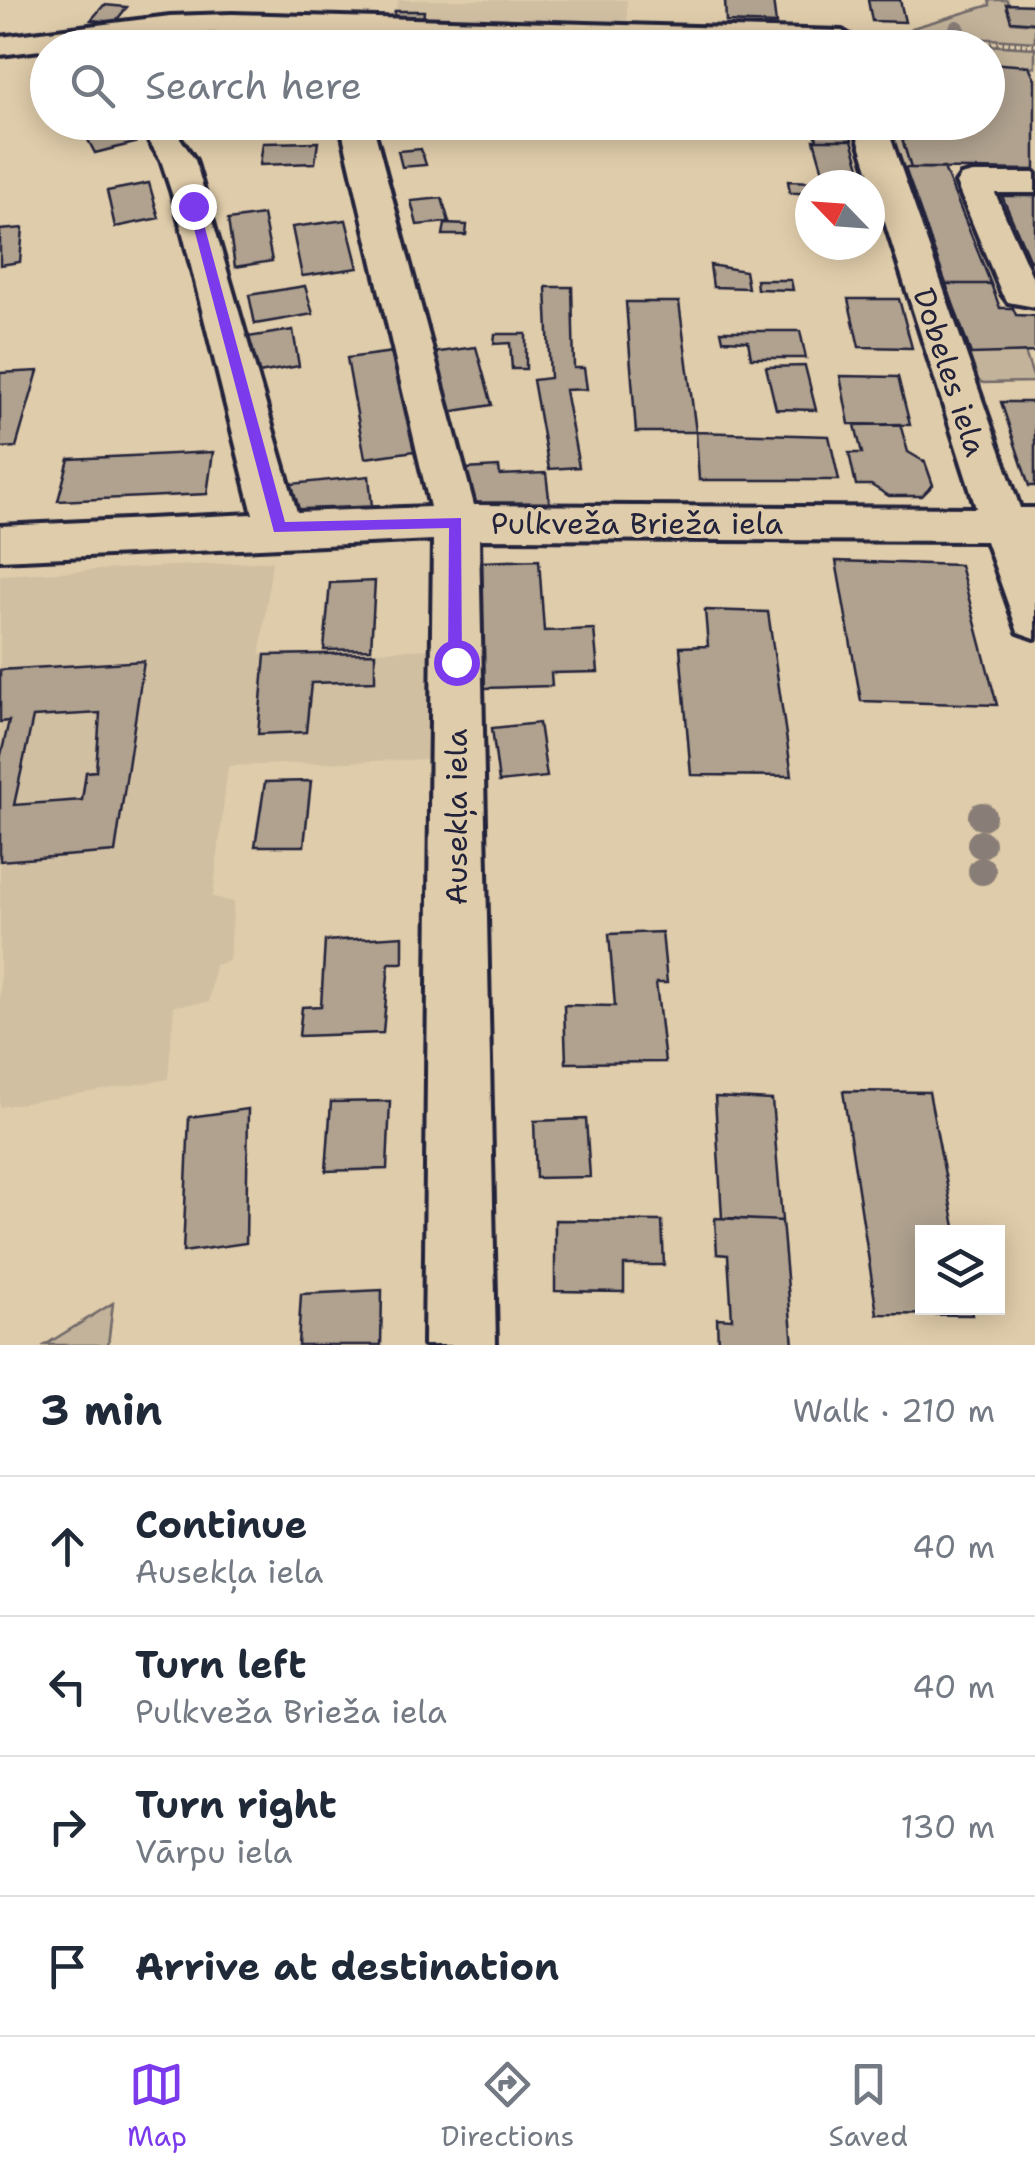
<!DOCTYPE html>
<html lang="en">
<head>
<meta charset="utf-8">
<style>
	body { margin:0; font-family:"Shantell Sans",sans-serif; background:#f6f6f7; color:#1f2937 }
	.controls { position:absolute; right:30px; bottom:30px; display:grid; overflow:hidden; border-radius:0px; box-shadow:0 5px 25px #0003 }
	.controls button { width:90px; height:90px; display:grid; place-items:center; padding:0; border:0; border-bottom:2px solid #e0e1e3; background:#fff; color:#1f2937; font:50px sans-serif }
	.compass { position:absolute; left:795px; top:170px; width:90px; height:90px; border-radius:50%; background:#fff; box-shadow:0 5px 25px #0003; rotate:295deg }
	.stop { position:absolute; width:30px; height:30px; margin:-22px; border:8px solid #7c3aed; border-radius:50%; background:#fff }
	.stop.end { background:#7c3aed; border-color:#fff; box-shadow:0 2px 10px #0008 }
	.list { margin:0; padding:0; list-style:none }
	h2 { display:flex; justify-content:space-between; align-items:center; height:130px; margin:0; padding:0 40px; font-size:42px }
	h2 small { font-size:32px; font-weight:400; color:#747a83 }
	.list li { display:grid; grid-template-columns:65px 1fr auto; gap:30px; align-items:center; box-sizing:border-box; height:140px; padding:0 40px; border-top:2px solid #e0e1e3 }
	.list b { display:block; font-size:38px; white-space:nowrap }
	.list p { margin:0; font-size:32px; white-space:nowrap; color:#747a83 }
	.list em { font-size:32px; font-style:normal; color:#747a83 }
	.icon { flex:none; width:55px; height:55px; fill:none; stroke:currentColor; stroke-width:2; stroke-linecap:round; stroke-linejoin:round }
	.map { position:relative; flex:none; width:1035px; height:1345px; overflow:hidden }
	.search { position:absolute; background:#fff; box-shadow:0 5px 25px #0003; left:30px; right:30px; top:30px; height:110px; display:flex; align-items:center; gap:25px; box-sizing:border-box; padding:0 35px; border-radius:55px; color:#747a83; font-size:38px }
	.sheet { height:690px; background:#fff }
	nav { display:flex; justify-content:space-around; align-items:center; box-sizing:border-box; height:140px; border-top:2px solid #e0e1e3; background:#fff; font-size:28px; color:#747a83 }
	nav a { display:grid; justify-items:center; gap:5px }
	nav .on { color:#7c3aed }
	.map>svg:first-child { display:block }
	.built { fill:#d1bfa2 }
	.green { fill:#c3b39a; stroke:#726a6a; stroke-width:2.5 }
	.building { fill:#b0a28f; stroke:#22223b; stroke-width:2.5; fill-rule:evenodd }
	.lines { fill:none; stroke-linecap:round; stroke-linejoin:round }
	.minor-casing { stroke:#22223b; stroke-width:8 }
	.path { stroke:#22223b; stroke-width:4; stroke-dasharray:1 5; stroke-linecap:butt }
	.minor { fill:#dfccaa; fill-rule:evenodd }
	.tree { fill:#897e77 }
	.route { fill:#7c3aed }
	.labels { text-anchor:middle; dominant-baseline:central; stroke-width:8; stroke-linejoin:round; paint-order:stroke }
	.street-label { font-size:30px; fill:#22223b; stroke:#dfccaa }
</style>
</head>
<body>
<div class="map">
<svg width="1035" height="1345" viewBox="0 0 1035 1345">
	<rect width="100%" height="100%" fill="#dfccaa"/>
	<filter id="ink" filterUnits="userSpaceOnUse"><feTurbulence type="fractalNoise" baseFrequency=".01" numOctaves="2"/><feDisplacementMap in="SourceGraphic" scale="20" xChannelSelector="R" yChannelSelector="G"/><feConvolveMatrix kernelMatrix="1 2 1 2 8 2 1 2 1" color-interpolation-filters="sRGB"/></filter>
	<g filter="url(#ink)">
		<!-- built -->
		<path class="built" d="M399 0H627V33L389 25Z
			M272 561 260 655 433 649 431 759 228 766 213 897 234 902 229 961 215 965 209 1002 174 1006 168 1079 0 1107V575Z"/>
		<!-- green -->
		<path class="green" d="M989 0H1007L1012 22 1035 24V42L910 34 912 28 990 5Z
			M858 37 1035 48V67L988 64V48L864 47 855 41Z
			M881 123H897L911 168 905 169 971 353 1025 352 1035 382 984 383 968 378Z
			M113 1303 108 1345H45Z"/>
		<!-- building -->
		<path class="building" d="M725 0H773L776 24 726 22Z
			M868 0H900L905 22 872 21Z
			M1006 4 1035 5V23L1011 21Z
			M104 5 127 7 115 22 91 20Z
			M395 11H424L423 21H393Z
			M352 38 473 42 472 48H349L347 42Z
			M988 63 1029 66 1035 79V170L911 168 897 122H988Z
			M274 122H316V128L274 132Z
			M813 122H847L852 140H817Z
			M125 126 135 143 95 153 86 136Z
			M814 140H852L863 177 824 175Z
			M318 142 315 163 260 165 263 143Z
			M421 149 426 165 402 167 398 151Z
			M905 168H944L991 284H946Z
			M788 181 866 184V185H810V193H790Z
			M149 183 159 218 115 227 107 191Z
			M1002 196H1035V261H1030Z
			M442 198 449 222 417 225 411 201Z
			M263 215 272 261 235 267 228 220Z
			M346 220 358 268 302 276 292 227Z
			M445 224 467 225 466 235H443Z
			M23 228 20 262 0 265V230Z
			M710 265 745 271 748 288 713 287Z
			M756 280H791L793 290 757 289Z
			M946 284H991L1000 308H1013L1016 315 1035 316V352L971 354Z
			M305 286 313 314 255 324 249 295Z
			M546 287H572L574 368H584L587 389 565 390 579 467 549 469 533 380 550 378Z
			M848 299H899L912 348 859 347Z
			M626 302H679L696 432H636Z
			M293 330 299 366 253 374 248 337Z
			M721 331H800L806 358H751L748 341 723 340Z
			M495 334H526V369H512L510 343 494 344Z
			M476 347 492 405 448 412 432 353Z
			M401 351 422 450 365 458 347 358Z
			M805 366 816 410 776 409 766 367Z
			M38 371 16 447 0 448V373Z
			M840 376 898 377 910 425 849 424Z
			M1001 402H1035V486H1029Z
			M900 424 908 452 925 462 933 485 922 496H889L871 485H856L849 453H862L855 425Z
			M696 432 829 436 839 480H699Z
			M213 452 207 494 58 501 69 459Z
			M499 467 500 475 546 473 550 506 480 505 470 500 465 469Z
			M369 476 372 507 282 516 281 485Z
			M539 560 544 631 594 629 598 672 551 673 552 686 484 688 481 562Z
			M836 561 960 565 997 705 861 701Z
			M375 581 371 649 324 650 330 583Z
			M705 610 768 612 792 776 691 775 680 647 708 646Z
			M375 653V681L311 683 306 732 258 734 265 655Z
			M144 661 115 852 0 861V759L9 721 0 722V670ZM100 713 96 771 86 772 82 800 14 805 33 717Z
			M539 723 547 777 499 782 492 728Z
			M311 781 304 846H255L265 782Z
			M662 932 667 983H656L665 1062 566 1063 564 1005 615 1006 609 934Z
			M403 936V963H389L383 1033 299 1036 302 1007 321 1006 325 941Z
			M843 1091 929 1092 956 1232H922V1308H971L972 1315 877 1314Z
			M715 1097 772 1100 782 1221 722 1218Z
			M390 1101 387 1169 326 1171 331 1102Z
			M248 1109 246 1243 183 1252 189 1117Z
			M586 1119 590 1177 536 1178 534 1121Z
			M715 1218 782 1221 793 1345H718L717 1318 732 1319 728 1255 717 1254Z
			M555 1220 662 1221 664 1265H624V1292L555 1291Z
			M382 1290 381 1345H298L301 1294Z"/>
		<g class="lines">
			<!-- minor casing -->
			<g class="minor-casing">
				<path id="minor" d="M232 14 842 31 857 40 847 48H796L232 32 170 34 0 55V37L170 16Z
					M137 122H169L195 160 297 512 430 507 340 122H372L474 505 976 508 853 122H885L1020 508H1035V638L1018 632 986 541 479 539 496 1345H424L433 540 0 560V526L253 514 176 206 161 160Z
					M973 173H1035V193H995L1035 283V307L1008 302 1002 294 956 183 961 176Z"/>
			</g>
			<!-- path -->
			<path class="path" d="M871 35 1035 45"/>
			<!-- minor -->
			<use href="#minor" class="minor"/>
		</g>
		<!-- trees -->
		<g class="tree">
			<circle cx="957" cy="28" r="8"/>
			<circle cx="982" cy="816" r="14"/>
			<circle cx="981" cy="844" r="14"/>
			<circle cx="982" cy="871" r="14"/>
		</g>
	</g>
	<!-- route -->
	<path class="route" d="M193 203 199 206 285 522 461 518 462 666H451L448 662 449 528 274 532 188 206Z"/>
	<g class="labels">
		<!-- street labels -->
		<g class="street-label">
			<text transform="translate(950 372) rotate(72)">Dobeles iela</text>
			<text x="637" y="523">Pulkveža Brieža iela</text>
			<text transform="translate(456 817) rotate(-90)">Ausekļa iela</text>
		</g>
	</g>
</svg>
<div class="controls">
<button><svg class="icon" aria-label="layers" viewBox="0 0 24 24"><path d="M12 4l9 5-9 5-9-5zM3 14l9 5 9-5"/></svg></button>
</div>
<svg class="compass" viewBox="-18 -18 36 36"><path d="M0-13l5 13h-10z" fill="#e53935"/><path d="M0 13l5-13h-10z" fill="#747a83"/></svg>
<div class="stop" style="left:456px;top:662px"></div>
<div class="stop end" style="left:193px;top:206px"></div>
<div class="search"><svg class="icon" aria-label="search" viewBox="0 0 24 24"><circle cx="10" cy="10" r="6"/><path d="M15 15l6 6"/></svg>Search here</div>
</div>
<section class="sheet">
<h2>3 min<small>Walk · 210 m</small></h2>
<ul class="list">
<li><svg class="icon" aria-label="ahead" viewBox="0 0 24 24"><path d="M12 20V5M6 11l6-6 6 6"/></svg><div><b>Continue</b><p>Ausekļa iela</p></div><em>40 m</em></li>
<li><svg class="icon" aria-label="left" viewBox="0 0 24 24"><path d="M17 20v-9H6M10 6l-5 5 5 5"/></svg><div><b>Turn left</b><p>Pulkveža Brieža iela</p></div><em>40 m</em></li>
<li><svg class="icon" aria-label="right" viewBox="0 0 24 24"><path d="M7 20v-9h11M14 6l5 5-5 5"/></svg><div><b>Turn right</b><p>Vārpu iela</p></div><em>130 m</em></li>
<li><svg class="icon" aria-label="arrive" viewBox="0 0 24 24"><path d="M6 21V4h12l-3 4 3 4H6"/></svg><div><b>Arrive at destination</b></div></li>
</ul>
</section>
<nav>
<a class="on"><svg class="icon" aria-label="map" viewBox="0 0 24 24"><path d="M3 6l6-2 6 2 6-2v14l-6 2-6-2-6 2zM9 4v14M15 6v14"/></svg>Map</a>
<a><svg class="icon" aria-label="directions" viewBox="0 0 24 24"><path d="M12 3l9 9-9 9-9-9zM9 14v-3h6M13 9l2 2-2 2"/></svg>Directions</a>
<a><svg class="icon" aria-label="saved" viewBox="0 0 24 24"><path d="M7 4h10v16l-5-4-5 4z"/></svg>Saved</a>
</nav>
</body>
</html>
